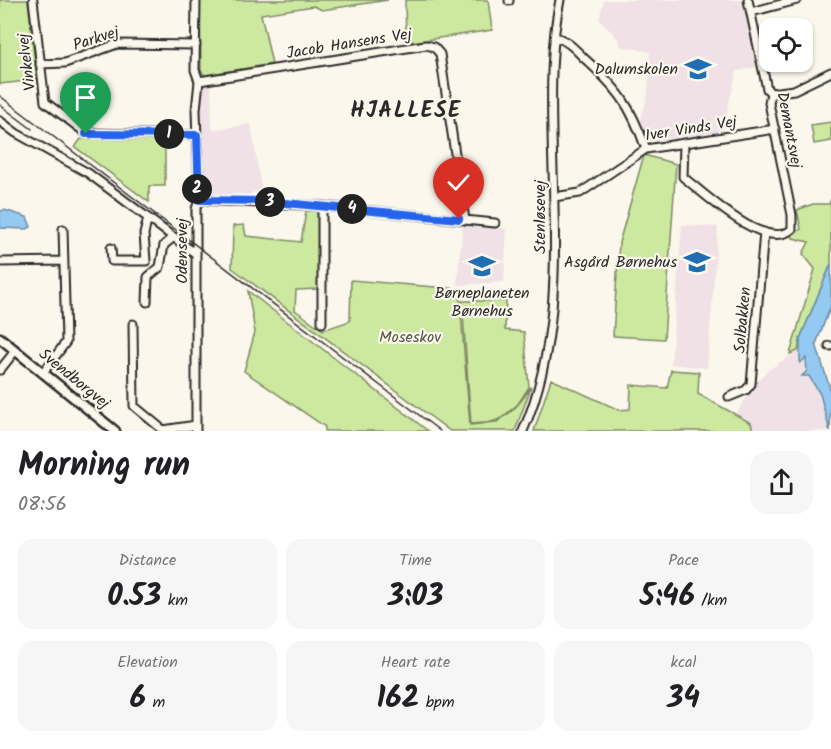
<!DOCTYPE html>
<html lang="en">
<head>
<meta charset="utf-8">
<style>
	body { margin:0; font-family:Kalam,sans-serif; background:#f6f6f6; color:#202124; height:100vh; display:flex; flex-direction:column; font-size:22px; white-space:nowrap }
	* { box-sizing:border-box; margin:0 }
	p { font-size:20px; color:#757577 }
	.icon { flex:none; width:33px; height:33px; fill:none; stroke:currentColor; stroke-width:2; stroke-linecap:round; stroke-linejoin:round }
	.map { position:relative; height:431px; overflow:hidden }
	.panel { display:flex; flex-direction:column; background:#fff; flex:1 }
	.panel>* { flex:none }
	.controls { position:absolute; left:759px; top:18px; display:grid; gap:12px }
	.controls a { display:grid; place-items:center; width:54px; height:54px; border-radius:12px; background:#fff; box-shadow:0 2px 4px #0004; font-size:30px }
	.pin { position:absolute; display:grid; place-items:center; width:51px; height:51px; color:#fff; margin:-62px -26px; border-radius:50% 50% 50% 0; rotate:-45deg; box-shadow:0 0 6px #0007 }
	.pin .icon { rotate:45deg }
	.km { position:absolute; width:30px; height:30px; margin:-15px; border-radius:50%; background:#222; color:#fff; font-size:16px; line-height:30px; text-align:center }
	.round { display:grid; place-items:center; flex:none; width:63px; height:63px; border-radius:18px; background:#f6f6f6 }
	.summary { display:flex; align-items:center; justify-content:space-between; height:102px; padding:0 18px }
	h1 { font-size:33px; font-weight:800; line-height:45px }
	.metrics { display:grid; grid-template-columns:repeat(3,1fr); gap:9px; height:102px; padding:6px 18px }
	.metrics div { display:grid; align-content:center; border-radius:15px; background:#f6f6f6; text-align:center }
	.metrics b { font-size:30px; font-weight:800 }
	.metrics small { font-size:16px; font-weight:400 }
	.metrics p { font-size:16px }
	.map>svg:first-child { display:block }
</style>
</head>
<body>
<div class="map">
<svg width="831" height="431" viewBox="0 0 831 431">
	<rect width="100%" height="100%" fill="#fbf7ec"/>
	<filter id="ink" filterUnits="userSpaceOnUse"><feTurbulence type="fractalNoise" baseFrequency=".0167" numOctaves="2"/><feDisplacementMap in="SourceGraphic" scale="12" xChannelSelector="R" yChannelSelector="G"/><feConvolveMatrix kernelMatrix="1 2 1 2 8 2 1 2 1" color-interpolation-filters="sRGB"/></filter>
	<g filter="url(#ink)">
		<!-- built -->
		<path fill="#efe1e5" d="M201,0L260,15L262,28H265L267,33L272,65L211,75L212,130L251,124L261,188L249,195L202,194Z
			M604,0H744L757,67L737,71L722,131L654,141L647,136L640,122L648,94L650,52L620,46V41L599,19Z
			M463,224L507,229L504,282L457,285Z
			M682,225L718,227L707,368L671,364Z
			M798,351L801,363L806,358L807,371L802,376H809L817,387L830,431H753L751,423L735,416L755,384L767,371Z"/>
		<!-- green -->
		<path fill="#cde89f" stroke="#7c8a65" stroke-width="1.5" d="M0,0H28L37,80L0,84Z
			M200,0H388L322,10L314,6L261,14L272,64L205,75L201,71Z
			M405,0H488L492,30L406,43Z
			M831,122V141L814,144L811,125Z
			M81,139L165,140V186H149V202L75,147Z
			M644,155L676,164L664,339L613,336L619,243Z
			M831,199V264L800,339L798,351L790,354L815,269L803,254L809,242L793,238L792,235L801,229L797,210L813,204H829Z
			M306,211H318V289L296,290L295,310L323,330L350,321L351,280L459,289L470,425C502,424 514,413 531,387L515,431H450L232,268L233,226L244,225L246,236L301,242Z
			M248,291L428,431H325V427L244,371L255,332Z
			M462,301H506L505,330L524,332L529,387L518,404L497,422L471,424Z
			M671,370L699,372L698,394L751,423L753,431H534L551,379L619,410L630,409L631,385L667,388Z"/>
		<!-- water -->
		<path fill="#94caf2" stroke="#6a8aa2" stroke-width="1.5" d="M4,210L27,217L31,227L27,229L0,228V211Z
			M831,264V305L816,344L831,392L830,431L820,394L809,376H802L807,371L806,358L800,363V339Z"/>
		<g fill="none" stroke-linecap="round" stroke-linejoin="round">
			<!-- minor casing -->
			<g stroke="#2b2b2b" stroke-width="11">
				<path id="minor" d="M33,0L45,102L86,133L197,135
					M509,0V1
					M751,12L797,0
					M555,37C567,40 575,49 584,58C619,90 630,104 646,149
					M40,64L65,63L117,44L196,45
					M199,81L426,45L434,47L440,54L465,220
					M771,93L794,90L831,72
					M0,121L16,133L88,173L196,254
					M684,143L683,177C704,193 766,253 792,229V215L769,103L771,93L767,89L748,0
					M554,197L580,193L646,149L775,129
					M199,200L322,206L495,223
					M111,248L112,261H146L144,234L148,218
					M0,262L64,261
					M147,302L148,277L160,267L164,245L174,237
					M322,323V206
					M133,324L134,406L163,430L196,425
					M829,346H831
					M0,370L15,351
					M43,373L66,342L63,229
					M729,397L746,390L751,384L764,232
					M196,431V209L199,200L196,110L199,81L195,70L196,0
					M523,431C564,337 554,233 552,133C551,88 551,43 560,0"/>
			</g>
			<!-- major casing -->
			<g stroke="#2b2b2b" stroke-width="13">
				<path id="major" d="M0,338L115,431"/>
			</g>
			<!-- minor -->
			<use href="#minor" stroke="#fbf7ec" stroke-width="7"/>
			<!-- major -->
			<use href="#major" stroke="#fbf7ec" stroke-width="8"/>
			<!-- tram -->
			<path stroke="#2b2b2b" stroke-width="1.5" d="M0,105L32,129"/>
			<!-- rail -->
			<path stroke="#2b2b2b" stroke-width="1.5" d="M0,96L440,431"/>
		</g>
	</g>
	<g fill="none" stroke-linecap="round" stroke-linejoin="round" filter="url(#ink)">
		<!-- route casing -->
		<g stroke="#fff" stroke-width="12">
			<path id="route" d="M86,134L197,135L199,200L263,201L459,219"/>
		</g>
		<!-- route -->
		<use href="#route" stroke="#2563eb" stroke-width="8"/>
	</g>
	<!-- icons -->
	<defs>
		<g id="school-bare" transform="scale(2.07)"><path d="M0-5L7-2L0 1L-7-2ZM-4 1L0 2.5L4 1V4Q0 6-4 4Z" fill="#1f6fb2" stroke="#fbf7ec" stroke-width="2.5" paint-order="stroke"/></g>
	</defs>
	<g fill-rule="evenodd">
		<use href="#school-bare" x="698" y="69"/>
		<use href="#school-bare" x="697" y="262"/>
		<use href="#school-bare" x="482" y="266"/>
	</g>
	<g text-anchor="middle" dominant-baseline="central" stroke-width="4.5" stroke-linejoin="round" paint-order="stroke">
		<!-- street labels -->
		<g font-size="16" fill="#2b2b2b" stroke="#fbf7ec">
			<text transform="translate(96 39) rotate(-18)">Parkvej</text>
			<text transform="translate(349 44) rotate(-9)">Jacob Hansens Vej</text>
			<text transform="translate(27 62) rotate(-97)">Vinkelvej</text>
			<text transform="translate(691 129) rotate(-9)">Iver Vinds Vej</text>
			<text transform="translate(789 130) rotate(79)">Demantsvej</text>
			<text transform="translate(540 217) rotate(-90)">Stenløsevej</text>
			<text transform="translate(182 251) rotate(-90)">Odensevej</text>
			<text transform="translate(743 320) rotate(-85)">Solbakken</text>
			<text transform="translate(74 379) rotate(39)">Svendborgvej</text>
		</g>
		<!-- poi labels -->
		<g font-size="16" fill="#2b2b2b" stroke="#fbf7ec" text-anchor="end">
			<text x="678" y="69">Dalumskolen</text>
			<text x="677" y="262">Asgård Børnehus</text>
			<text x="482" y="293" text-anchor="middle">Børneplaneten<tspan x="482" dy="18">Børnehus</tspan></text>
		</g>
		<!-- park labels -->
		<g font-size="16" fill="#545a48" stroke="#fbf7ec">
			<text x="410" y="337">Moseskov</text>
		</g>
		<!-- district labels -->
		<g font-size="22" font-weight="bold" letter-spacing="1.5" fill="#2b2b2b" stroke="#fbf7ec">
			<text x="406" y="111">HJALLESE</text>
		</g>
	</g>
</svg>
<div class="controls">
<a><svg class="icon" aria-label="locate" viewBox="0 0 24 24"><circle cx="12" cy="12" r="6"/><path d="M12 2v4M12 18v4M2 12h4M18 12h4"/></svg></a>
</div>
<div class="pin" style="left:86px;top:134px;background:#1e9e55"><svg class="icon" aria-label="arrive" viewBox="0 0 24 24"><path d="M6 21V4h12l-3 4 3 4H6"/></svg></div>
<div class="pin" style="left:459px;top:219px;background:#d93025"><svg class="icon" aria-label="check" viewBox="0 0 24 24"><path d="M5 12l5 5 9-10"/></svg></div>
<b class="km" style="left:169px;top:134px">1</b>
<b class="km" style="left:197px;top:189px">2</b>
<b class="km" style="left:270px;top:202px">3</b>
<b class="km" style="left:352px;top:209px">4</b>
</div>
<section class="panel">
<div class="summary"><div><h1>Morning run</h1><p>08:56</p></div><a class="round"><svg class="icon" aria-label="share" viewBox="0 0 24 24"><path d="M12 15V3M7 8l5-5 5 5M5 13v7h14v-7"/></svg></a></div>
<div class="metrics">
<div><p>Distance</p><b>0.53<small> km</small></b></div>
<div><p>Time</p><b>3:03</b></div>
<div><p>Pace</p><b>5:46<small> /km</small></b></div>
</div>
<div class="metrics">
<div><p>Elevation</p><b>6<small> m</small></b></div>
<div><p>Heart rate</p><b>162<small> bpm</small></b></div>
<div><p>kcal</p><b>34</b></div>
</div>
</section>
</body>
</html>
